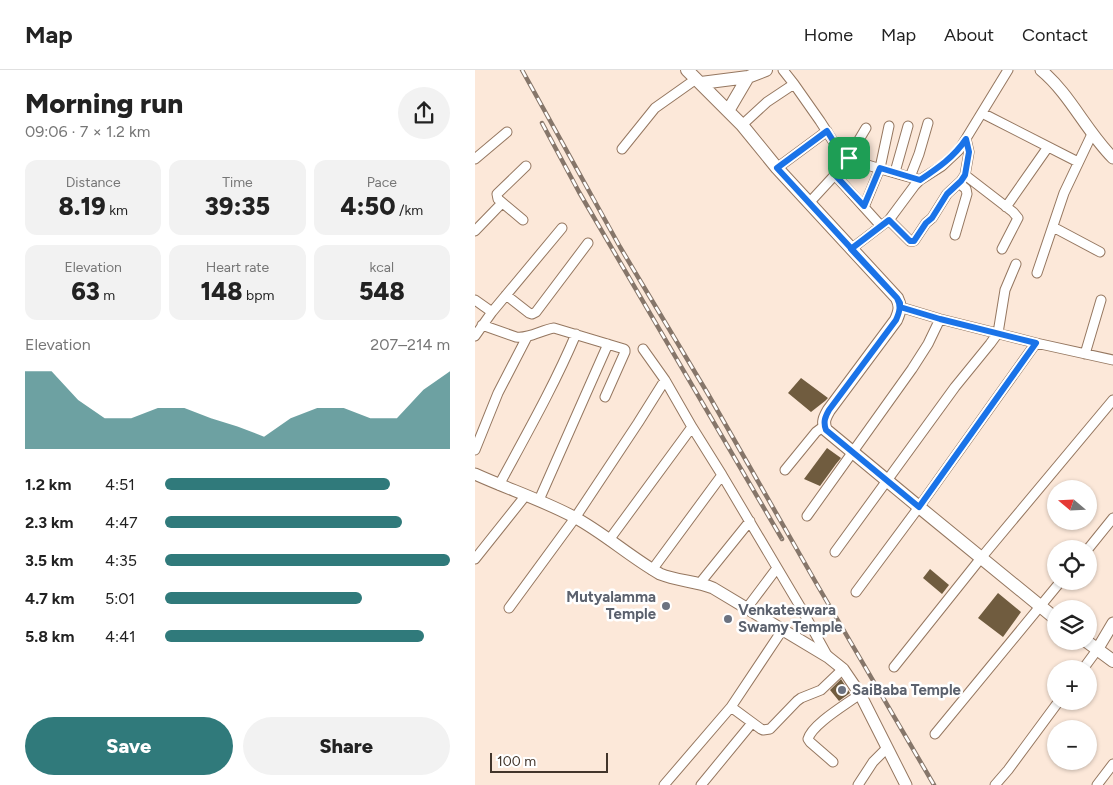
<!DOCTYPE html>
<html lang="en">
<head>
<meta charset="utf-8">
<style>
	body { margin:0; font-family:Figtree,sans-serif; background:#f2f2f2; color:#222; height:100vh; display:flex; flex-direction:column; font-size:19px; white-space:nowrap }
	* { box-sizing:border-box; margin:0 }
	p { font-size:16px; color:#767676 }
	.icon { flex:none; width:28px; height:28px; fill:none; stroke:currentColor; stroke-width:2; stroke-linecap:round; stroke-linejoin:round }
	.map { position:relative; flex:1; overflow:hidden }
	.drawer { display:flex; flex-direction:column; background:#fff; width:475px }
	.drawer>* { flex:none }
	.needle { width:32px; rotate:289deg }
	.buttons { position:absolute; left:572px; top:410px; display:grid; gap:10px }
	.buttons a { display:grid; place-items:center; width:50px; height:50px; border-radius:50%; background:#fff; box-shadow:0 1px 4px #0004; font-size:25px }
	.scale { position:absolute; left:15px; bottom:12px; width:118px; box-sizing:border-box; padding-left:5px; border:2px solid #42352b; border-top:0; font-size:14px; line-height:18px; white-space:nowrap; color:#42352b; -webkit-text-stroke:4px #fff; paint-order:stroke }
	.pin { position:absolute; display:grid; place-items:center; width:42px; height:42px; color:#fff; margin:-21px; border-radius:10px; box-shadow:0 2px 8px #0006 }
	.round { display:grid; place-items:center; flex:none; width:52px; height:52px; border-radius:26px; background:#f2f2f2 }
	.summary { display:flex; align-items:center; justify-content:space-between; height:85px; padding:0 25px }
	h1 { font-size:28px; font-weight:800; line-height:38px }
	.stats { display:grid; grid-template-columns:repeat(3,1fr); gap:8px; height:85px; padding:5px 25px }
	.stats div { display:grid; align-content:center; border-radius:12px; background:#f2f2f2; text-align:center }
	.stats b { font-size:25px; font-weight:800 }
	.stats small { font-size:14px; font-weight:400 }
	.stats p { font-size:14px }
	.chart { height:140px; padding:10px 25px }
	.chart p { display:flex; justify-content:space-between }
	.chart svg { width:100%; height:90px; margin-top:5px; fill:#307a7b; opacity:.7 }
	.cta { display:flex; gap:10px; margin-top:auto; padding:10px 25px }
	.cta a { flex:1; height:58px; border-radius:30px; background:#307a7b; color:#fff; font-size:20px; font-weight:800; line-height:58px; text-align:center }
	.cta a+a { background:#f2f2f2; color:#222 }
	ul { padding:0 25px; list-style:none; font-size:16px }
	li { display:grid; grid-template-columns:80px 60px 1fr; align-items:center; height:38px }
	li i { height:12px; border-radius:6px; background:#307a7b }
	header { display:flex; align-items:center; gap:30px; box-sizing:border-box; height:70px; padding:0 25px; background:#fff; border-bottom:1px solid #e0e0e0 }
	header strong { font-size:24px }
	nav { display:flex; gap:28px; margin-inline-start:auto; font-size:18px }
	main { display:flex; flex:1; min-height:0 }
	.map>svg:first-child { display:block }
</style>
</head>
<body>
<header>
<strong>Map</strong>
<nav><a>Home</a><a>Map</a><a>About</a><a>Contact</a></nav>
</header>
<main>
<section class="drawer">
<div class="summary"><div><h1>Morning run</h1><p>09:06 · 7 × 1.2 km</p></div><a class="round"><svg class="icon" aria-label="share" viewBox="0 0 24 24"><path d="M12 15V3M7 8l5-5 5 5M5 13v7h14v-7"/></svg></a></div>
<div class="stats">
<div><p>Distance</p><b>8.19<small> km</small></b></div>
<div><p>Time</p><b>39:35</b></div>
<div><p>Pace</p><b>4:50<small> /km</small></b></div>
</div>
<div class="stats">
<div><p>Elevation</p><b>63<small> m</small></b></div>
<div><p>Heart rate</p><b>148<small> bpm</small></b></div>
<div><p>kcal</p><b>548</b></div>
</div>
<div class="chart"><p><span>Elevation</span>207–214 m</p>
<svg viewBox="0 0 160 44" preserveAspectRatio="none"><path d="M0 44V6L10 6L20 20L30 29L40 29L50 24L60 24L70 29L80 33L90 38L100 29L110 24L120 24L130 29L140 29L150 15L160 6V44z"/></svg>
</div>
<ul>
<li><b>1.2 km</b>4:51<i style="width:79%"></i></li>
<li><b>2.3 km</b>4:47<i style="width:83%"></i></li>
<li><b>3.5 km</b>4:35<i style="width:100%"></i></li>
<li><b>4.7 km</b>5:01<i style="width:69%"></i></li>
<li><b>5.8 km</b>4:41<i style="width:91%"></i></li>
</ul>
<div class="cta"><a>Save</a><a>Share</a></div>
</section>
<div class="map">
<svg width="638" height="715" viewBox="0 0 638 715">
	<rect width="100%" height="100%" fill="#fce8d9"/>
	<!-- building -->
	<path fill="#705c3f" d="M326,308L353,328L350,331L336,342L313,323Z
		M352,378L366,388L361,394L345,416L329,409Z
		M455,499L474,515L467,524L448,508Z
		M523,523L546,542L528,567L503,548Z
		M366,609L375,623L364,631L355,620Z"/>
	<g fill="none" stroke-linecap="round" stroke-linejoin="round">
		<!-- minor casing -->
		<g stroke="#957760" stroke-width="11">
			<path id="minor" d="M308,0L319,14L345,51L365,82C379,94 426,104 445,110
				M507,43L603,92
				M267,55L292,32L319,14
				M147,79L180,38L221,9
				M0,89L32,62
				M302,98L352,61
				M420,102L433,56
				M360,105L406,156
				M490,105L538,142L543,148L527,179
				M435,107L444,84L453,53
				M334,133L369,95L391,58
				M389,137L405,98L414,56
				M531,137L573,77
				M48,150L23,129L22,124L51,96
				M414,150L435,171H439L451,153L457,148L472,124L486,111L490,105L494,82L491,69
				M578,157L625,182
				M0,161L27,133
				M480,165L492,124L491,119L484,113
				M376,179L414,150L440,115L445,110L467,96L484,80L533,0
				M562,203L589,123L617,64
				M31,225L54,243L57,244L61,242L113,173
				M0,230L17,242
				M425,237L465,249L561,273L638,290
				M7,255L41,267C54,269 66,260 79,258L149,279L150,280V282L130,327
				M0,266L17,242L87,158
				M168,279L190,310L217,357L247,405L326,538L353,587
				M610,284L626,230
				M0,380L23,323L52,267
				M310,400L341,362L349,356
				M24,415C51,365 79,316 101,264
				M64,430L133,274
				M332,446L437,299L453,274L465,249
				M134,470L217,357
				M613,479L638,448
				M360,482L480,317L515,274L523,263L530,220L541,194
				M0,489L51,425
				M177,500L247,405
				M225,513L275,451
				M381,522L444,437L561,273
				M34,538L100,448L163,353L190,310
				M272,538L302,498
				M419,597L506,488L638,330
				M608,599L622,580
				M256,637L286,659L288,660L295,659L322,631L326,628L346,620L368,599
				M460,664L586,511
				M358,692L335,672L333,669C337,654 372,634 385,624
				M189,715L256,637L308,559
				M226,715L277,653
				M383,715L398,692L412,678
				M520,715L533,700L584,631
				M622,715L638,694"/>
		</g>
		<!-- tertiary casing -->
		<g stroke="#957760" stroke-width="13">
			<path id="tertiary" d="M566,0C595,24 611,61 638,88
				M0,404C33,419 67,430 99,447C129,463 155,487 185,504C202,511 221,511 238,518L353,587L368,599L385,624L431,715
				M622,580L638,553"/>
		</g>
		<!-- secondary casing -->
		<g stroke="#957760" stroke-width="14">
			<path id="secondary" d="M212,0L267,55L302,98L422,228C426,236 425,241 421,250L354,340C350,347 347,352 351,360L444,437L581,549
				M226,13L273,7L291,0
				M253,41L273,7
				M611,571L638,591"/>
		</g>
		<!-- minor -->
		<use href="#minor" stroke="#fff" stroke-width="9"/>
		<!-- tertiary -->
		<use href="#tertiary" stroke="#fff" stroke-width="11"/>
		<!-- secondary -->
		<use href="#secondary" stroke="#fff" stroke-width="12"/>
		<!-- rail casing -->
		<g stroke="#86766a" stroke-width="4.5">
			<path id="rail" d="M47,0L145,177L233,324L344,518L459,715
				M67,53L104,122L307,469"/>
		</g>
		<!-- rail -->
		<use href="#rail" stroke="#fff" stroke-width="2.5" stroke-dasharray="8" stroke-linecap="butt"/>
	</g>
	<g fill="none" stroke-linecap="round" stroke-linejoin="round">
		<!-- route casing -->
		<g stroke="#fff" stroke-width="10">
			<path id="route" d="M374,88L365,82L352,61L302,98L422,228C426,236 425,241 421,250L354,340C350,347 348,352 351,360L444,437L561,273L465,249L425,237V233L422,228L376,179L414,150L435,171H439L451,153L457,148L472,124L486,111L490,105L494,82L491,69C479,87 463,98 445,110L405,98L389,136L360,105L374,88"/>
		</g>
		<!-- route -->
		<use href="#route" stroke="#1a73e8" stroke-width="6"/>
	</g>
	<!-- markers -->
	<g fill="#6b7280" stroke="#fff" stroke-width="2">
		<circle cx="191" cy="536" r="5"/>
		<circle cx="253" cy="549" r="5"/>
		<circle cx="367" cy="620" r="5"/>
	</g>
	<g text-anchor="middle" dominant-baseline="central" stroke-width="5" stroke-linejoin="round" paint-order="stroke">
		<!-- worship labels -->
		<g font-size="15" font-weight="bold" fill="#5b616d" stroke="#fff" text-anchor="start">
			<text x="181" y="527" text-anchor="end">Mutyalamma<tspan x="181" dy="17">Temple</tspan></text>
			<text x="263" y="540">Venkateswara<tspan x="263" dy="17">Swamy Temple</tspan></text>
			<text x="377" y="620">SaiBaba Temple</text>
		</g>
	</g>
</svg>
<div class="buttons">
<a><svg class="needle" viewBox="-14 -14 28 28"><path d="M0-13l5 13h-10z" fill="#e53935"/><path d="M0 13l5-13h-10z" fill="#767676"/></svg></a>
<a><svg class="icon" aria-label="locate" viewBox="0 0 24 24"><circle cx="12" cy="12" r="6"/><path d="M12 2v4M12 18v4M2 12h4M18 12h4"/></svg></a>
<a><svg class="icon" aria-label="layers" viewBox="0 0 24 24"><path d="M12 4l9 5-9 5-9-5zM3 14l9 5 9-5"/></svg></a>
<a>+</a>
<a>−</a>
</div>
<div class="scale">100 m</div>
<div class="pin" style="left:374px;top:88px;background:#1e9e55"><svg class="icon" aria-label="arrive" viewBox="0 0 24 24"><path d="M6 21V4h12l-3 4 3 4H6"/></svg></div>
</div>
</main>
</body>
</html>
